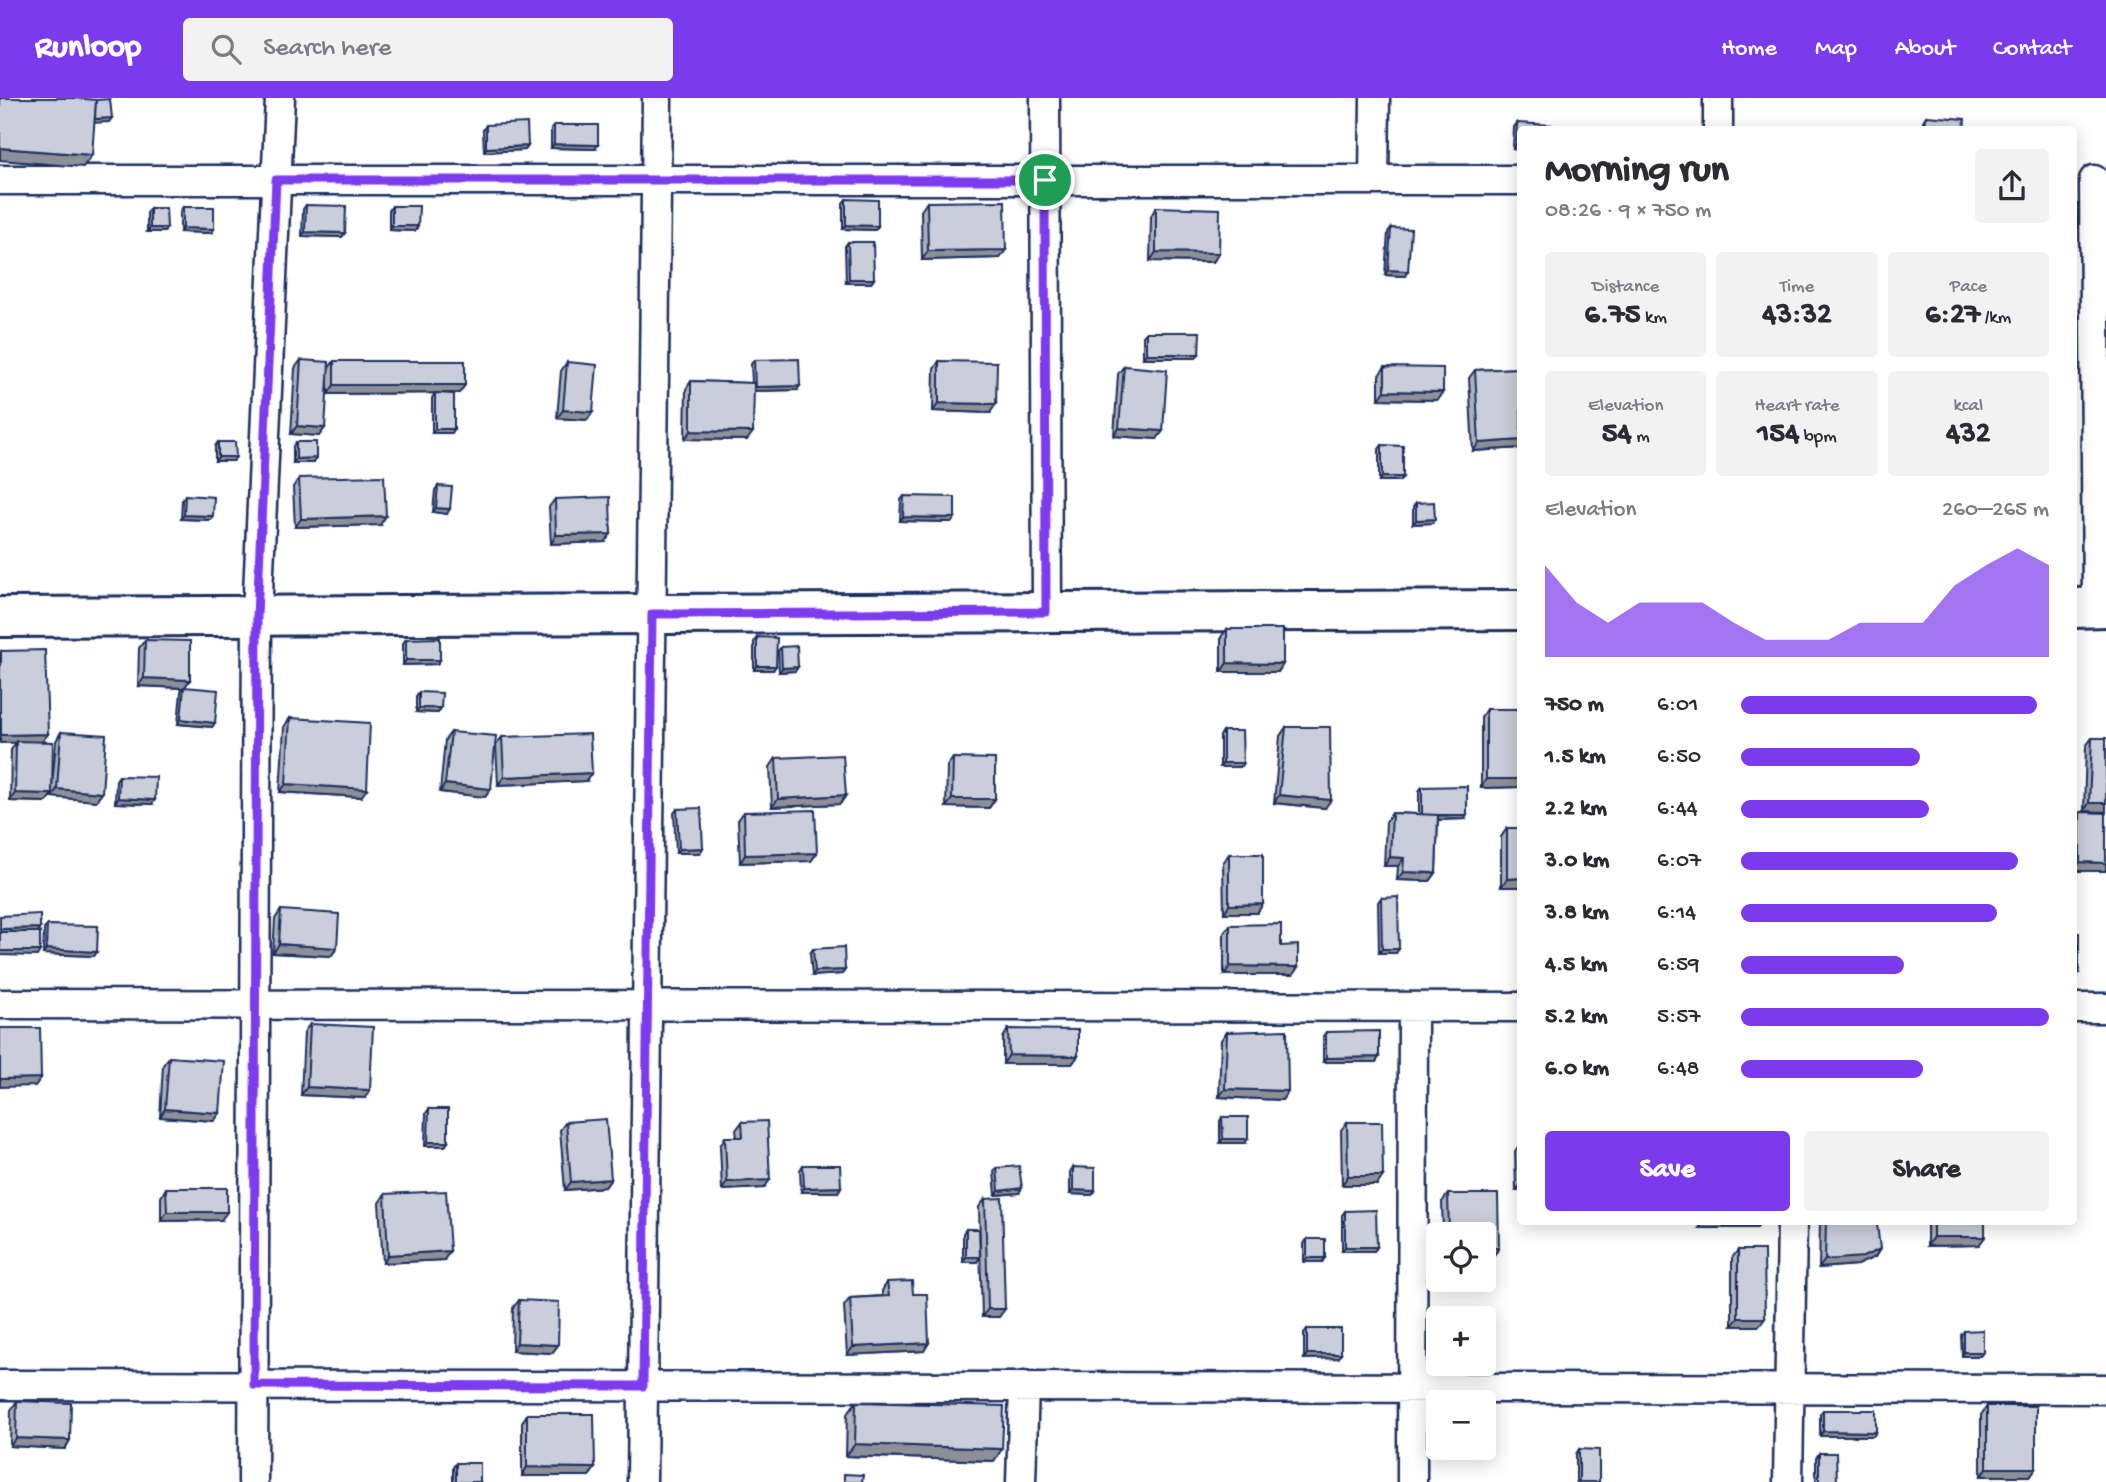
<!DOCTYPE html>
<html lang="en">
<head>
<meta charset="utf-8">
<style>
	body { margin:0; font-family:"Gochi Hand",sans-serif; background:#f2f2f3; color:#2b2b33; height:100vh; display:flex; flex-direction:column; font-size:26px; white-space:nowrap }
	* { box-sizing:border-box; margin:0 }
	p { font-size:23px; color:#7c7c81 }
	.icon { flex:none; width:38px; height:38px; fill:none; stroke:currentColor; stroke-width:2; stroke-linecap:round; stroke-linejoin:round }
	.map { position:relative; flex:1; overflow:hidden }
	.sheet { position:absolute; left:1517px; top:28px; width:560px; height:1099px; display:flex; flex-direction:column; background:#fff; border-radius:7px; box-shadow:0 4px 18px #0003 }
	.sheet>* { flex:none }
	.fabs { position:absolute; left:1426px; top:1124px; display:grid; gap:14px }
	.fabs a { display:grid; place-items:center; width:70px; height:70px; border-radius:7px; background:#fff; box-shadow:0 4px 18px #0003; font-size:35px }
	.pin { position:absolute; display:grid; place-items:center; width:60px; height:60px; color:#fff; margin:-30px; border:4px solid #fff; border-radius:50%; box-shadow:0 2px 7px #0007 }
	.round { display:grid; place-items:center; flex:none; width:74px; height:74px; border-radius:7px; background:#f2f2f3 }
	.overview { display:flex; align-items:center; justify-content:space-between; height:119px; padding:0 28px }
	h1 { font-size:38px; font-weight:800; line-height:52px }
	.figures { display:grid; grid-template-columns:repeat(3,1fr); gap:10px; height:119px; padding:7px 28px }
	.figures div { display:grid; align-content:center; border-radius:7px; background:#f2f2f3; text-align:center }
	.figures b { font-size:30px; font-weight:800 }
	.figures small { font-size:19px; font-weight:400 }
	.figures p { font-size:19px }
	.chart { height:196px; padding:14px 28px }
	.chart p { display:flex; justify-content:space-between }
	.chart svg { width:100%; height:126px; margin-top:7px; fill:#7c3aed; opacity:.7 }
	.primary-button { display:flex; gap:14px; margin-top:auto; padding:14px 28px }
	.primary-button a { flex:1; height:80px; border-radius:7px; background:#7c3aed; color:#fff; font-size:28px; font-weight:800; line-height:80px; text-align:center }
	.primary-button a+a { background:#f2f2f3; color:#2b2b33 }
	ul { padding:0 28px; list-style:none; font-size:23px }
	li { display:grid; grid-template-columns:112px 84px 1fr; align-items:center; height:52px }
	li i { height:18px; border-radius:9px; background:#7c3aed }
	header { display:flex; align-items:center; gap:42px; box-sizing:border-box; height:98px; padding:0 35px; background:#7c3aed; color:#fff }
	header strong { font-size:33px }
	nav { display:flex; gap:38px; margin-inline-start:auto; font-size:24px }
	.search { width:490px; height:63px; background:#f2f2f3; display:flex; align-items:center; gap:18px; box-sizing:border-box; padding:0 24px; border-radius:7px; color:#7c7c81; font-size:26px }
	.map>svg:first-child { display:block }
</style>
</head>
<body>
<header>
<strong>Runloop</strong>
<div class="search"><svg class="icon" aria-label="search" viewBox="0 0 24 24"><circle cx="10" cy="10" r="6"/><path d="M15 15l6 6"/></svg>Search here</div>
<nav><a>Home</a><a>Map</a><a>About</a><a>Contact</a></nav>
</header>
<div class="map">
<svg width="2106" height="1384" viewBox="0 0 2106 1384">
	<rect width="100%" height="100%" fill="#fff"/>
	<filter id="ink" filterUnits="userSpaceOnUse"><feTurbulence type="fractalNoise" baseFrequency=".0143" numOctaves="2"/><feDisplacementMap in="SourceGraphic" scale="14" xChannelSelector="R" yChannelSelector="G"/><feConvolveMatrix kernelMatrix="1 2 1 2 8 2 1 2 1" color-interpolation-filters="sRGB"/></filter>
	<g filter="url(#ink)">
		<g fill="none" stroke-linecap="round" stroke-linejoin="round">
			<!-- street casing -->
			<g stroke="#1b2f5e" stroke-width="33">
				<path id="street" d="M1045,0L1047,514
					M1718,0V32
					M0,82H1521
					M1374,82L1375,0
					M2094,82L2097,510
					M0,906L1521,909
					M2074,910H2106
					M0,1287L2106,1291
					M253,1384L257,518L280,0
					M642,1384L657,0
					M1021,1384L1024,1288
					M1412,1384L1413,909
					M1788,1384L1792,1124"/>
			</g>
			<!-- secondary casing -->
			<g stroke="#1b2f5e" stroke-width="44">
				<path id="secondary" d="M2074,510L2106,509
					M0,519L1521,512"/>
			</g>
			<!-- street -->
			<use href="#street" stroke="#fff" stroke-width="28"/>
			<!-- secondary -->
			<use href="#secondary" stroke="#fff" stroke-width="38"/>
		</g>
		<!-- wall -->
		<path fill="#aeb1bb" stroke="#1b2f5e" stroke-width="2" d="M1926,18L1964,32H1922L1923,23Z
			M1517,25L1521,52L1513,51L1514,29Z
			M486,27L528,48L525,52L484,54L483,32Z
			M554,27L595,51L551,50V31Z
			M846,101L878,128L875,132L843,131V105Z
			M927,104L1006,152L1000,160L922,162L921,113Z
			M306,107L345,135L342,139L302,138L303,111Z
			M392,108L418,128L415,133L389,132V112Z
			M183,109L214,131L211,135L180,134V113Z
			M1156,109L1219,155L1213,164L1150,163L1151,118Z
			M150,110L164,134H147V115Z
			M1391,130L1405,178L1385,177L1388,134Z
			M848,144L874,181L871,185H846L845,148Z
			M1146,234L1199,256L1196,260H1143V238Z
			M301,262L328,271L334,263L465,287L459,295L328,296V278L319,338L291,336L295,270Z
			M754,262L797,292L754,293L747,342L685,341L686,291L691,283L752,285L751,266Z
			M939,263L990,315L933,313L934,271Z
			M567,264L587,322L557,320L561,273Z
			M1124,268L1157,341L1114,338L1118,276Z
			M1385,269L1443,294L1437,302L1379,301V277Z
			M1521,270V350L1473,353L1469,280L1475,272Z
			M435,295L452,335H432V300Z
			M218,344L233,363H215V348Z
			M296,344L316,360L313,365H293V348Z
			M1382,347L1403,379L1400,383H1379V351Z
			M299,380L380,427L295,429L293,389Z
			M438,388L447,416L433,414L435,392Z
			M185,397L213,418L211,422L181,421L182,402Z
			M904,398L952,424L900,423L901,402Z
			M555,401L605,444L551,446L549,409Z
			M1416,405L1432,425L1413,426V409Z
			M1227,531L1283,566L1278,574H1221V539Z
			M757,539L773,572H754V544Z
			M406,541L440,562L437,566L403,567V545Z
			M145,542L190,582L184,589L215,625L212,629L178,626L181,593L183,590L138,588L139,550Z
			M781,549L798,569L795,573L779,574L778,553Z
			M1,553L42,644L52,689L56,643L61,634L102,695L96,703L52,699V696L46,704L10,703L11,652L16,644L0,645V555Z
			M419,594L441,610L438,615L416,614V598Z
			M1486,611H1521V689L1481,690V619Z
			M290,620L361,699L280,694L284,629Z
			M1286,629L1325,710L1274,705L1280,638Z
			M1223,633L1243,665L1240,669H1220V638Z
			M451,634L491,691L485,699L440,694L445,642Z
			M502,639L586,683L498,687L496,647Z
			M2092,640H2106V714L2084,713L2086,648Z
			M776,660L846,697L840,706L772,709L770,669Z
			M953,660L995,701L989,710L946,709L947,668Z
			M119,678L152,706L115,705L116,682Z
			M1422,689L1465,721L1438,722L1436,775L1430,783L1397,782L1398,768H1384L1386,724L1392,715L1419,716V693Z
			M677,711L700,755H676L674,715Z
			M744,714L817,755L811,763L740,765L738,722Z
			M2080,714L2106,715V773H2074L2075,723Z
			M1507,730L1521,789H1501V739Z
			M1229,756L1263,806L1257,815H1224L1223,765Z
			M1381,800L1396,855H1379L1378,804Z
			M281,812L337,850L331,858L273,855L275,821Z
			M47,827L97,854L94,858L43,856L44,831Z
			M1230,827L1281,848L1293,877H1224V835Z
			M813,851L845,872L842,876L812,878L810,855Z
			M310,926L365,1000L301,997L304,934Z
			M1008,931L1078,958L1072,966H1003V940Z
			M1227,934L1288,993L1282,1002L1219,999L1221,942Z
			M1326,934L1379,959L1376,964H1323V938Z
			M169,959L220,1015L214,1023L160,1019L163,967Z
			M429,1011L448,1044L445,1048H425L426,1015Z
			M1222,1019L1245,1045H1220V1023Z
			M566,1024L611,1081L605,1089L565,1092L560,1032Z
			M742,1024L764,1090L722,1092L720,1048L725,1039H737L736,1032Z
			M1347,1024L1377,1087H1342L1341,1032Z
			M1521,1045V1093H1516L1515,1053Z
			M803,1067L841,1089L838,1094H801L800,1072Z
			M1073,1069L1095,1093L1092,1097L1070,1096V1074Z
			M997,1070L1019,1095L996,1097L994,1074Z
			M166,1090L221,1122L161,1123V1099Z
			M385,1096L444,1162L383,1165L379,1105Z
			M1448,1096L1499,1150L1493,1158L1484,1159V1136H1443L1442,1104Z
			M985,1101L999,1219H982L979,1109Z
			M1345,1113L1377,1149L1374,1153H1342V1117Z
			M1820,1124H1867L1880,1151L1875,1159L1857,1167L1819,1170Z
			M1927,1124H1985L1979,1147L1927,1148Z
			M966,1131L980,1159L977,1164H963V1135Z
			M1307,1141L1322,1164H1304V1146Z
			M1738,1152L1765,1220L1759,1228H1732V1160Z
			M887,1184L913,1196L924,1253L847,1257L844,1208L850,1200L882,1198V1193Z
			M519,1202L558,1247L552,1255L512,1253L513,1210Z
			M1307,1231L1338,1260L1304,1261V1235Z
			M1964,1233L1983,1254L1980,1258H1962L1961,1237Z
			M17,1303L70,1342L65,1351L10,1348L11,1312Z
			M856,1304L994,1363L846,1358L847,1316Z
			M1987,1308L2036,1370L2030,1378H1981V1317Z
			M1823,1312L1876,1334L1873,1338H1820V1316Z
			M527,1316L595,1370L589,1378H522V1325Z
			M1579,1351L1599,1384H1576V1356Z
			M1819,1355L1837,1384H1816V1360Z
			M456,1365L480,1384H453V1369Z"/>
		<!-- shaded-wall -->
		<path fill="#8d9099" stroke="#1b2f5e" stroke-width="2" d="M112,20L109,24L91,25L94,21Z
			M554,46L598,47L595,51L551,50Z
			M1516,47H1521V52L1513,51Z
			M528,48L525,52L484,54L486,50Z
			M0,50L92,57L83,69L0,62Z
			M846,127L878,128L875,132L843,131Z
			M392,128H418L415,133L389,132Z
			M150,130H167L164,134H147Z
			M183,130L214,131L211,135L180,134Z
			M305,134L345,135L342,139L302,138Z
			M1006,152L1000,160L922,162L928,153Z
			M1156,154L1219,155L1213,164L1150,163Z
			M1388,172L1408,173L1405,178L1385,177Z
			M849,181H874L871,185H846Z
			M1146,256H1199L1196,260H1143Z
			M334,287H465L459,295L328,296Z
			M800,288L797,292L752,293L755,289Z
			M1385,293L1443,294L1437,302L1379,301Z
			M939,305L996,306L990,315L933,313Z
			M563,312L593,314L587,322L557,320Z
			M297,328L325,330L319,338L291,336Z
			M1119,330L1163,333L1157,341L1114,338Z
			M435,331H454L452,335H432Z
			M691,333L753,334L747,342L685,341Z
			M1521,342V350L1473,353L1479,345Z
			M218,359H236L233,363H215Z
			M316,360L313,365H293L296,361Z
			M1382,379H1403L1400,383H1379Z
			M436,410L450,411L447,416L433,414Z
			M184,417L213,418L211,422L181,421Z
			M386,418L380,427L295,429L301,421Z
			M903,419L955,420L952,424L900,423Z
			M1435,421L1432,425L1413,426L1416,422Z
			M611,436L605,444L551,446L556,437Z
			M406,562H440L437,566L403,567Z
			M1227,565L1283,566L1278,574H1221Z
			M757,568H776L773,572H754Z
			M798,569L795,573L779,574L782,570Z
			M144,580L190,582L184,590L138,588Z
			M419,610H441L438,615L416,614Z
			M181,621L215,625L212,629L178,626Z
			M48,636L42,644L0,645V638L1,637Z
			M1223,665H1243L1240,669H1220Z
			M592,675L586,683L498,687L504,679Z
			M1486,681H1521V689L1481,690Z
			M286,686L367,691L361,699L280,694Z
			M445,686L491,691L485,699L440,694Z
			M57,691L102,695L96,703L52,699Z
			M15,695L52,696L46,704L10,703Z
			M846,697L840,706L772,709L778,701Z
			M1279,697L1331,702L1325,710L1274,705Z
			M118,700L155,702L152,706L115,705Z
			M952,701H995L989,710L946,709Z
			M2089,705H2106V714L2084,713Z
			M1467,717L1465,721L1419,722L1422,718Z
			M703,750L700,755H676L679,751Z
			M817,755L811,763L740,765L745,757Z
			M1390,759L1404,760L1398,768H1384Z
			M2080,764L2106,765V773H2074Z
			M1403,774L1436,775L1430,783L1397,782Z
			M1521,780V789H1501L1507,781Z
			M1263,806L1257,815H1224L1229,807Z
			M40,830L37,834L0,835V831Z
			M279,846L337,850L331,858L273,855Z
			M46,851L97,854L94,858L43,856Z
			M1382,851H1399L1396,855H1379Z
			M0,853H40L37,858L0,857Z
			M1230,868L1298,869L1293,877H1224Z
			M845,872L842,876L812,878L815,873Z
			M2074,875H2079L2074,882Z
			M1009,957L1078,958L1072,966H1003Z
			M1379,959L1376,964H1323L1326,960Z
			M41,980L35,988L0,989V981Z
			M307,989L370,992L365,1000L301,997Z
			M1225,991L1288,993L1282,1002L1219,999Z
			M165,1011L220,1015L214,1023L160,1019Z
			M1223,1041H1248L1245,1045H1220Z
			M428,1044H448L445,1048H425Z
			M1348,1078H1383L1377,1087H1342Z
			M611,1081L605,1089L565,1092L571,1084Z
			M770,1082L764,1090L722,1092L727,1084Z
			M1521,1086V1093H1516Z
			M841,1089L838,1094H801L804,1090Z
			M1022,1090L1019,1095L996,1097L999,1093Z
			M1073,1092L1095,1093L1092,1097L1070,1096Z
			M167,1114H227L221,1122L161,1123Z
			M1704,1124H1761L1757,1130H1699Z
			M1933,1139H1985L1979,1147L1927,1148Z
			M1345,1149H1377L1374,1153H1342Z
			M1484,1150H1499L1493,1158L1484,1159Z
			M1880,1151L1875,1159L1857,1167L1819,1170L1825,1162Z
			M450,1153L444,1162L383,1165L388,1157Z
			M966,1159H980L977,1164H963Z
			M1307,1160H1325L1322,1164H1304Z
			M988,1211H1005L999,1219H982Z
			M1738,1220H1765L1759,1228H1732Z
			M517,1245L558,1247L552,1255L512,1253Z
			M929,1245L924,1253L847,1257L853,1249Z
			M1964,1254H1983L1980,1258H1962Z
			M1307,1256H1341L1338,1260L1304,1261Z
			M1823,1333L1876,1334L1873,1338H1820Z
			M16,1340L70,1342L65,1351L10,1348Z
			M855,1346L1002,1351L994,1363L846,1358Z
			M527,1369L595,1370L589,1378H522Z
			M1987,1370H2036L2030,1378H1981Z"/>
		<!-- building -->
		<path fill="#caceda" stroke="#1b2f5e" stroke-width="2" d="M0,0H74L96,2L92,57L0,50Z
			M110,1L112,20L95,21L96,2Z
			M1926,18L1965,21L1964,32H1925Z
			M527,25L528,48L486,50V27Z
			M1517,25L1552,27V32H1521V47H1516Z
			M554,27H598V47L554,46Z
			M846,101L878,102V128L846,127Z
			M1005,103L1006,152L928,153L927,104Z
			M2074,106H2078L2077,130H2074Z
			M306,107L346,108L345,135L305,134Z
			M392,108H419L418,128H392Z
			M183,109H214V131L183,130Z
			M1156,109L1220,111L1219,155L1156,154Z
			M150,110H166L167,130H150Z
			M1391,130L1411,131L1408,173L1388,172Z
			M848,144H873L874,181H849Z
			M1146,234H1200L1199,256H1146Z
			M799,261L800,288L755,289L754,262Z
			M301,262L329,264L325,330L297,328Z
			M334,263H465V287H334Z
			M939,263L997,264L996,306L939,305Z
			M567,264L597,267L593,314L563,312Z
			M1124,268L1167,272L1163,333L1119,330Z
			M1385,269L1443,270V294L1385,293Z
			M1521,270V342L1479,345L1475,272Z
			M691,283L754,285L753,334L691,333Z
			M435,295L454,296V331H435Z
			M218,344H235L236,359H218Z
			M296,344H316V360L296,361Z
			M1382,347L1403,348V379H1382Z
			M384,378L386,418L301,421L299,380Z
			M438,388L452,389L450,411L436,410Z
			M185,397L214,399L213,418L184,417Z
			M904,398L955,399V420L903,419Z
			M610,399L611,436L556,437L555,401Z
			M1434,404L1435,421L1416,422V405Z
			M1227,531H1283V566L1227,565Z
			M757,539L777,540L776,568H757Z
			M440,540V562H406V541Z
			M145,542L190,543V582L144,580Z
			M797,548L798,569L782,570L781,549Z
			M45,552L48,636L1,637V620H0V565L1,564V553Z
			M184,589L218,592L215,625L181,621Z
			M419,594L442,595L441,610H419Z
			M1486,611H1521V681H1486Z
			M290,620L370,625L367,691L286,686Z
			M1286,629H1330L1331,702L1279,697Z
			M1223,633H1242L1243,665H1223Z
			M61,634L106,637L102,695L57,691Z
			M451,634L496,638L491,691L445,686Z
			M590,636L592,675L504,679L502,639Z
			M2092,640H2106V705H2089Z
			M16,643L53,644L52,696L15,695Z
			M843,657L846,697L778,701L776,660Z
			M953,660L995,661V701H952Z
			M119,678L156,679L155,702L118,700Z
			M1467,688V717H1422V689Z
			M701,710L703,750L679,751L677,711Z
			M815,712L817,755L745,757L744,714Z
			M2080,714L2106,715V765L2080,764Z
			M1392,715L1438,717L1436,775L1403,774L1404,760L1390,759Z
			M1507,730H1521V780L1507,781Z
			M1229,756H1263V806L1229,807Z
			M1398,799L1399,851H1382L1381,800Z
			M281,812L339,816L337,850L279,846Z
			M40,816V830L0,831V818Z
			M1281,826V848L1298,847V869L1230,868V827Z
			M47,827L98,828L97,854L46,851Z
			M0,834H40V853H0Z
			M2074,835H2079V875H2074Z
			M844,849L845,872L815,873L813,851Z
			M310,926L373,929L370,992L307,989Z
			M0,930H40L41,980L0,981Z
			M1008,931L1078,932V958L1009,957Z
			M1287,932L1288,993L1225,991L1227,934Z
			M1379,933V959L1326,960V934Z
			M169,959L224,963L220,1015L165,1011Z
			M429,1011H448V1044H428Z
			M1222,1019H1248V1041H1223Z
			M606,1021L611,1081L571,1084L566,1024Z
			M767,1023L770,1082L727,1084L725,1039H743L742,1024Z
			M1347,1024H1382L1383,1078H1348Z
			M803,1067H840L841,1089L804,1090Z
			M1019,1068L1022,1090L999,1093L997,1070Z
			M1073,1069L1095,1070V1093L1073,1092Z
			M166,1090H227V1114H167Z
			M446,1093L450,1153L388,1157L385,1096Z
			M1448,1096H1498L1499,1150H1484V1136H1449Z
			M1002,1100L1005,1211H988L985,1101Z
			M1376,1112L1377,1149H1345V1113Z
			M1826,1124H1867L1877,1126L1880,1151L1863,1159L1825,1162Z
			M1933,1124H1985V1139H1933Z
			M966,1131H979L980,1159H966Z
			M1307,1141H1325V1160H1307Z
			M1738,1152H1764L1765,1220H1738Z
			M912,1183L913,1196H927L929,1245L853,1249L850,1200L889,1198L887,1184Z
			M519,1202L559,1204L558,1247L517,1245Z
			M1307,1231H1341V1256H1307Z
			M1983,1232V1254H1964V1233Z
			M17,1303L71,1305L70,1342L16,1340Z
			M856,1304L1004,1308L1002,1351L855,1346Z
			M1987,1308H2036V1370H1987Z
			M1484,1311H1488L1487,1336H1484Z
			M1823,1312H1876V1334L1823,1333Z
			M527,1316H594L595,1370L527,1369Z
			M1579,1351L1599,1352V1384H1579Z
			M1819,1355H1836L1837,1384H1819Z
			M456,1365H480V1384H456Z
			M844,1376L863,1377L862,1384H844Z"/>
	</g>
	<g fill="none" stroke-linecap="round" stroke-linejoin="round" filter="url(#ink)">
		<!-- route casing -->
		<g stroke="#fff" stroke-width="14">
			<path id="route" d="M276,82H1045L1046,514L652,516L643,1288L254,1287L257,518Z"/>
		</g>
		<!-- route -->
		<use href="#route" stroke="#7c3aed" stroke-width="9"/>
	</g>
</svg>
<div class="fabs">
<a><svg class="icon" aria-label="locate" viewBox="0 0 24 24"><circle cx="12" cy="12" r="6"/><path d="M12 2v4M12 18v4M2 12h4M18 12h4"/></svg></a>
<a>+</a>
<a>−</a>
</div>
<div class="pin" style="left:1045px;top:82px;background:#1e9e55"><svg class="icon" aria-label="arrive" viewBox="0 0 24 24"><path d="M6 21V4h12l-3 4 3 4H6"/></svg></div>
<section class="sheet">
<div class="overview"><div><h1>Morning run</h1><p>08:26 · 9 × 750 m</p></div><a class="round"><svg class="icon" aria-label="share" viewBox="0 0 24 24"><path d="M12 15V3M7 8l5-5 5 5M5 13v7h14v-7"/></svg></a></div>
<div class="figures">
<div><p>Distance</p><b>6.75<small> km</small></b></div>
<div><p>Time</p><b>43:32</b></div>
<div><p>Pace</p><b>6:27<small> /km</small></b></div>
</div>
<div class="figures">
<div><p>Elevation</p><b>54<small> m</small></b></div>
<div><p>Heart rate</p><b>154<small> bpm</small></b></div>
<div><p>kcal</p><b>432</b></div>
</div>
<div class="chart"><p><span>Elevation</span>260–265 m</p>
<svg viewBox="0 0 160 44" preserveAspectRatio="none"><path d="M0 44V12L10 25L20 32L30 25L40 25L50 25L60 32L70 38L80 38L90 38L100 32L110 32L120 32L130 19L140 12L150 6L160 12V44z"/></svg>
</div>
<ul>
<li><b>750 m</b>6:01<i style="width:96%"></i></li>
<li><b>1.5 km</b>6:50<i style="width:58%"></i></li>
<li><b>2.2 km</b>6:44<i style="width:61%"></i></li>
<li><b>3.0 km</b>6:07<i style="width:90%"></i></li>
<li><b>3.8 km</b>6:14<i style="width:83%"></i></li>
<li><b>4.5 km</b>6:59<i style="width:53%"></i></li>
<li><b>5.2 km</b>5:57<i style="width:100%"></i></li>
<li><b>6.0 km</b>6:48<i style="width:59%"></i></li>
</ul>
<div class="primary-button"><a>Save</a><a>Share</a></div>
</section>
</div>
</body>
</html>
